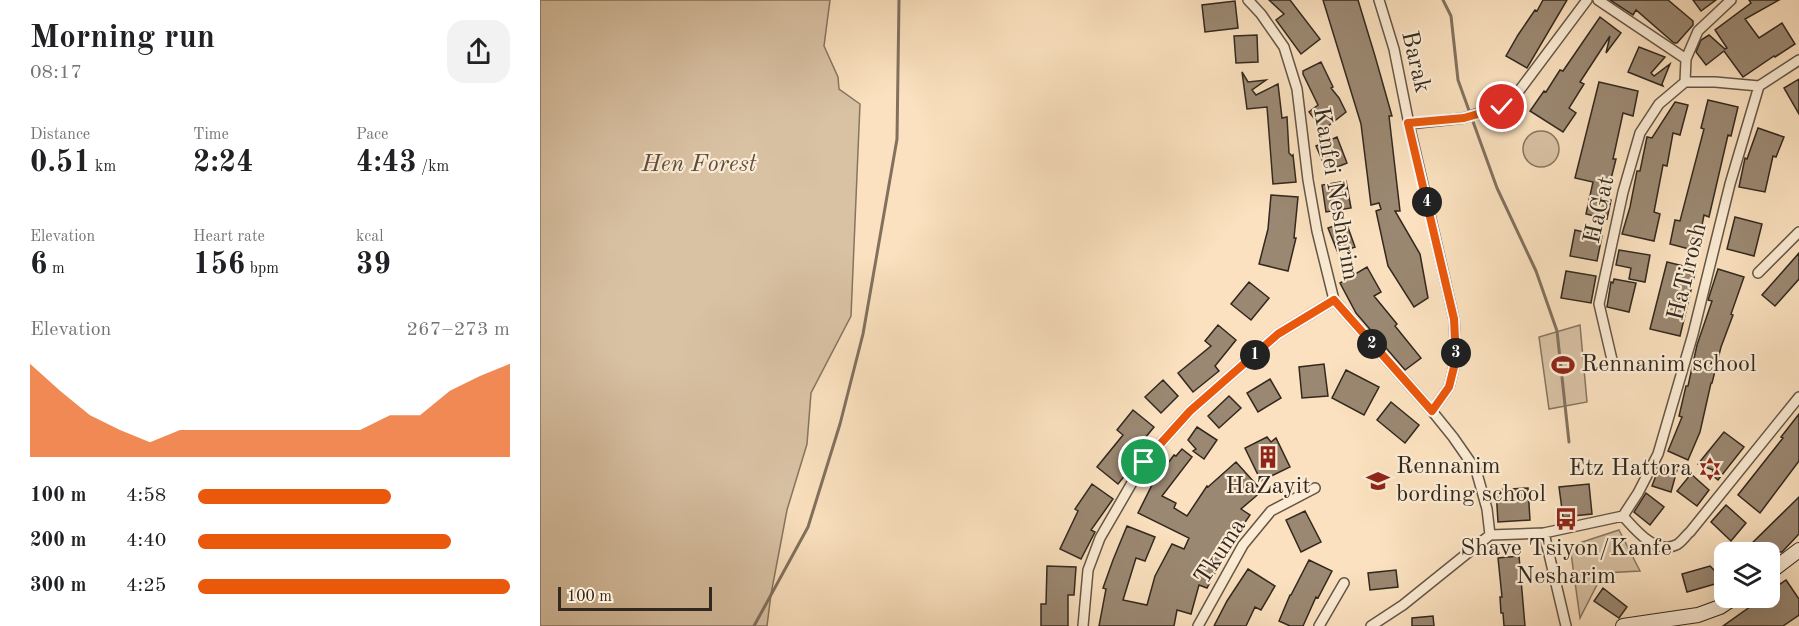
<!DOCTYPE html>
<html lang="en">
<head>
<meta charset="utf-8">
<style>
	body { margin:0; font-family:"Old Standard TT",serif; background:#f2f2f2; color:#202124; height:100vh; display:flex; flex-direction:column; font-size:22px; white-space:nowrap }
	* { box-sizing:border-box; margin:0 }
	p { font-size:20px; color:#757577 }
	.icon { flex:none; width:33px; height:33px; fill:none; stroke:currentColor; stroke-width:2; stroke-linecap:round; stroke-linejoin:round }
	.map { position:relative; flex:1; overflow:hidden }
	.drawer { display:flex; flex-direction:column; background:#fff; width:540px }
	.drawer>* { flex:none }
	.controls { position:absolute; left:1174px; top:542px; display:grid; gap:12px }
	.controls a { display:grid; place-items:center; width:66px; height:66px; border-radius:12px; background:#fff; box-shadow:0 6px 24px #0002; font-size:30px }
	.scale { position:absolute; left:18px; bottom:15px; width:154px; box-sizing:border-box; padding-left:6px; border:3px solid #32281f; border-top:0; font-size:16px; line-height:21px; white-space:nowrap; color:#32281f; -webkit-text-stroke:4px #fcecd5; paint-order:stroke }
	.pin { position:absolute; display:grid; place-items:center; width:51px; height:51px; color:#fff; margin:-26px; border:3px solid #fff; border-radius:50%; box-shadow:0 2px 6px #0007 }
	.km { position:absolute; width:30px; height:30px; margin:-15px; border-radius:50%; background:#222; color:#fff; font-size:16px; line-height:30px; text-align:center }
	.round { display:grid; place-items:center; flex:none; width:63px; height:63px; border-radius:18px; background:#f2f2f2 }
	.head { display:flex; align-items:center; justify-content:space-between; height:102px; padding:0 30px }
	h1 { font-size:33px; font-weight:700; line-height:45px }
	.metrics { display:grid; grid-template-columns:repeat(3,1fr); gap:9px; height:102px; padding:6px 30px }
	.metrics div { display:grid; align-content:center }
	.metrics b { font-size:30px; font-weight:700 }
	.metrics small { font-size:16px; font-weight:400 }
	.metrics p { font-size:16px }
	.chart { height:168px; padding:12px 30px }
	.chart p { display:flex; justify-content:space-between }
	.chart svg { width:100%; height:108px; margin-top:6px; fill:#ea580c; opacity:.7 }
	ul { padding:0 30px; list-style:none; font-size:20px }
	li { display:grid; grid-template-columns:96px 72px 1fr; align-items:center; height:45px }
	li i { height:15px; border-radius:8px; background:#ea580c }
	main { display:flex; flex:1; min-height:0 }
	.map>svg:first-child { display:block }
</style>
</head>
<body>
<main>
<section class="drawer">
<div class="head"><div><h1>Morning run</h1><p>08:17</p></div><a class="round"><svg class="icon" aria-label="share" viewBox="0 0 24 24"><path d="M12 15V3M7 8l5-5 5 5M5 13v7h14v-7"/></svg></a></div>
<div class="metrics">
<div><p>Distance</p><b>0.51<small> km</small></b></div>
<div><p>Time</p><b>2:24</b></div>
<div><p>Pace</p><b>4:43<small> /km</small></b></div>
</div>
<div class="metrics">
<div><p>Elevation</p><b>6<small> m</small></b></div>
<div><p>Heart rate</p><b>156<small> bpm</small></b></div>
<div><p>kcal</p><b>39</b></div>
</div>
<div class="chart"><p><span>Elevation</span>267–273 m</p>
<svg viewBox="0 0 160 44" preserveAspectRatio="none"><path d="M0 44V6L10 17L20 27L30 33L40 38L50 33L60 33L70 33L80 33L90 33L100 33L110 33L120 27L130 27L140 17L150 11L160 6V44z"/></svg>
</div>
<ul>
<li><b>100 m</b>4:58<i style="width:62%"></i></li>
<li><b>200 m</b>4:40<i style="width:81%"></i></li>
<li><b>300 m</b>4:25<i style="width:100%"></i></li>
</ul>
</section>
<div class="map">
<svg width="1259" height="626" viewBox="0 0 1259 626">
	<rect width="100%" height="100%" fill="#fbe1bf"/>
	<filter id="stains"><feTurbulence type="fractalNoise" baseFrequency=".00333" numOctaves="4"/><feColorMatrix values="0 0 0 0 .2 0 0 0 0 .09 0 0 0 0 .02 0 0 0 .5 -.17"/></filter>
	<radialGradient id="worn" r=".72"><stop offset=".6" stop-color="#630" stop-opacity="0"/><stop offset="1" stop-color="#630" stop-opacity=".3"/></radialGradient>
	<!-- green -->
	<path fill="#d9c2a4" stroke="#867562" stroke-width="1.5" d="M0,0H290L284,46L298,77L299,89L320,104L311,316L271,393L267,444L247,510L231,594L227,626H0Z
		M983 149a18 18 0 1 1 36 0a18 18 0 1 1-36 0Z
		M1040,325L1047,402L1009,409L999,337Z
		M1079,530L1100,571L1063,573L1040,618L1030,546Z"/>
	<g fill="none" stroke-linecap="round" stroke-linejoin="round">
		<!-- stream -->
		<path stroke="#82715f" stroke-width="3" d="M903,0L911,16L918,80L957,188L996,271L1017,331L1029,442
			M214,626L268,527L300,424L323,334L357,139L359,0"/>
	</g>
	<!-- building -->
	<path fill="#9b8872" stroke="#32281f" stroke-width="1.5" d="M729,0H750L780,39L761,54L736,20L744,14Z
		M783,0H818L835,56L852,116H849L860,211H855L880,254L888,298L874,307L848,266L836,211L841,209L839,203L831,205L821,124Z
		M1003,0H1027L987,68L966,56L978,35L995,10L997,11Z
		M1070,0H1128L1153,21V25L1137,43H1134L1096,10L1093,15Z
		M1153,0H1176L1161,11Z
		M1209,0H1239L1205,19L1219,38L1242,23L1255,44L1235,57L1234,56L1203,77L1184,51L1166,65L1156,52L1161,40L1169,35L1185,49L1187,48L1175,30L1211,3Z
		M695,1L698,28L665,32L662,5Z
		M1060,17L1081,33L1066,53L1070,36L1040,82L1044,84L1029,108L1036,113L1023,132L990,111L1004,91L1006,92L1020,70L1023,71Z
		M717,35L718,62L696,63L694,36Z
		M1099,47L1125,57L1111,73L1114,76L1130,64L1122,84L1123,86L1088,72Z
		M781,62L793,87L791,88L799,98L806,112L783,130L769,112L778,105L763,74V71Z
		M702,72L708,82L726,80L712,90L716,95L738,84L742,118L747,117L749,153L752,156L753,155L756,182L733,184L727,107L707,109Z
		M1259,79V114L1244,88Z
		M1059,82L1098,91L1093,116L1083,113L1073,159H1076L1066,199L1071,200L1067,219L1046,214L1053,182L1035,178Z
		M1168,100L1198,107L1191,136L1188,135L1169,217L1164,215L1157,251L1130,244L1135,220L1140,221L1164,129L1161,128Z
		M1135,102L1148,105L1140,135L1133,133L1127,166L1123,165L1114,212L1120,214L1114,241L1082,234L1090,207L1097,171H1100L1107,137L1112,138Z
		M1218,128L1244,137L1236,157L1233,156L1225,192L1199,187L1205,158L1207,159Z
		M797,137L807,163L787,171L776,146Z
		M806,181L811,208L786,212L782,185Z
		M731,195L758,197L754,238H756L748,271L719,264L728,229Z
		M1195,217L1222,224L1214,256L1187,249Z
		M806,222L815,247L798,253L788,228Z
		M1035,230L1062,236L1057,261L1030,256Z
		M1079,250L1110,255L1105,282L1089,279L1091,268L1076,265Z
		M1259,253V279L1235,306L1222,295Z
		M1127,262L1156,269L1140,336L1110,329Z
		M827,267L841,292L834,296L857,324L855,326L881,358L865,370L816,313L800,283Z
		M1178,269L1204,277L1191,314L1193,315L1181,347L1172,383H1171L1160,432L1148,460L1128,451L1142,417L1139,416L1146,386H1148L1157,345L1172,301L1168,300Z
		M1026,271L1056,276L1051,303L1021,298Z
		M1074,279L1096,283L1089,312L1067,307L1071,282L1073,283Z
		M709,282L729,298L711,320L691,304Z
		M678,325L696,340L675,366L679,371L653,392L638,373L671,346L665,341Z
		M784,364L788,396L762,398L759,367Z
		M806,370L839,387L824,415L792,398Z
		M730,379L741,398L718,412L707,393Z
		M623,380L638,396L621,413L605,397Z
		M689,396L701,408L679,428L668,416Z
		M851,402L879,425L865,443L837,420Z
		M593,410L614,427L591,455L598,459L578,484L557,467L583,435L577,430Z
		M1259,414V461L1220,513L1198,495L1243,438L1241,437Z
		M657,427L677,440L664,459L653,451L656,449L648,440Z
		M1184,432L1204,447L1178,480L1172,475L1173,470L1158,464Z
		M727,437L731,442L736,438L750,467L721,481L705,448Z
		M642,449L652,457L622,496L636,503L634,508L647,516L667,486L668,487L696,462L722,491L701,509L710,515L691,543L667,588L659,585L651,614L637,610L634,626H559L566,589L563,588L573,560L587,526L615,537L605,561L596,558L583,600L607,605L615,576L632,544L644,549L649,538L598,513L613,483L634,455L636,456Z
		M1120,465L1137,470L1131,492L1112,486Z
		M1151,474L1169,490L1157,506L1137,491Z
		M552,484L573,499L551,530L555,532L541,559L520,549L538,511L535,509Z
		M1049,484L1052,514L1023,517L1019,487Z
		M988,488L990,520L958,522L956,490Z
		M1106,493L1124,507L1110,525L1094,512Z
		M1259,497V534L1242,552H1203Z
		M1186,505L1206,523L1191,541L1171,522Z
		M765,511L781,542L761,552L746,520Z
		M979,556L985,626H964L963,613H961L960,597H962L958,558Z
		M769,560L792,571L778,598L776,597L763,626H750L739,621L750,595H751Z
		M507,566L536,567L534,595H528V626H501V604H506Z
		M1170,566L1175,571L1178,569L1182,582L1147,592L1142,574Z
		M708,569L735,586L721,610L715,607L706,626H674L687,601Z
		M856,570L858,587L830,590L828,573Z
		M1246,580L1259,599V615L1243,626H1183L1224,597H1230V591Z
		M1063,588L1087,607L1079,618L1054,601Z
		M893,616L894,626H872V618Z"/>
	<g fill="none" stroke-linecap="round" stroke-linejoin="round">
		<!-- street casing -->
		<g stroke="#645647" stroke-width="12">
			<path id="street" d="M708,0L721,14L744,47L757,89L768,180L777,231L794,300L892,411L913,437L936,470L947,509L950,535
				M839,0L854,49L869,124L914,319L916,359L909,387L892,411
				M1058,0L1146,59
				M1145,82L1146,59L1158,31L1191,0
				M869,124L924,118L970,103L1047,0
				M1218,273L1259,232
				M1073,364L1059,304L1083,192L1100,133L1119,104L1145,82H1175L1219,86
				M1083,516C1095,529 1115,555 1136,545C1141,543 1146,535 1150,532L1259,397
				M1004,533L1026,626
				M950,535L1004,533L1083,516L1098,493L1118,454L1153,334L1190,184L1219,86L1259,60
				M543,626L548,570L560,538L604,462L650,411L738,334L794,300
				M658,626L703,545L731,511L775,488
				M779,626L804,583
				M831,626L863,605L950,535"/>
		</g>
		<!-- secondary casing -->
		<g stroke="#32281f" stroke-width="16">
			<path id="secondary" d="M1230,572L1259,550
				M1083,626L1158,615L1180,607L1195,597"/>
		</g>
		<!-- street -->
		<use href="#street" stroke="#fcecd5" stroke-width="9"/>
		<!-- secondary -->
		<use href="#secondary" stroke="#fcecd5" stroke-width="14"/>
	</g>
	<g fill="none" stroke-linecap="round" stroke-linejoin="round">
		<!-- route casing -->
		<g stroke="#fff" stroke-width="12">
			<path id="route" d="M604,462L650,411L738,334L794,300L892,411L909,387L916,359L914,319L868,123L924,118L962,107"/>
		</g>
		<!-- route -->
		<use href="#route" stroke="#ea580c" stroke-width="8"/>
	</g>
	<!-- icons -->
	<defs>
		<g id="stadium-bare" transform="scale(1.8)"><path d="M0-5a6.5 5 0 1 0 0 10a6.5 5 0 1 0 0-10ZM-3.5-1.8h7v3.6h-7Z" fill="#8f2418" stroke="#fcecd5" stroke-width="2.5" paint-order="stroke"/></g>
		<g id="building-bare" transform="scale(1.8)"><path d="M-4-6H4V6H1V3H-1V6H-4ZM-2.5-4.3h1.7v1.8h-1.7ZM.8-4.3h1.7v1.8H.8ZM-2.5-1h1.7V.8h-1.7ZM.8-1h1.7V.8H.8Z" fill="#8f2418" stroke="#fcecd5" stroke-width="2.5" paint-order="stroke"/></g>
		<g id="synagogue-bare" transform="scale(1.8)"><path d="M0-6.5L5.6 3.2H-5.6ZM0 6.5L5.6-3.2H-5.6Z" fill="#8f2418" stroke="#fcecd5" stroke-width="2.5" paint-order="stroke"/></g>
		<g id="school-bare" transform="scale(1.8)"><path d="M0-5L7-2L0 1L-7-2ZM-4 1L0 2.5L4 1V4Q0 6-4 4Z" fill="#8f2418" stroke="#fcecd5" stroke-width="2.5" paint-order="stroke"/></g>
		<g id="bus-bare" transform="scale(1.8)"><path d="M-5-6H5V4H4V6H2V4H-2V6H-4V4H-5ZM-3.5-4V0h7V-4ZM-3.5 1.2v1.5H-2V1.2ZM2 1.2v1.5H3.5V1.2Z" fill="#8f2418" stroke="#fcecd5" stroke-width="2.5" paint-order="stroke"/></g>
	</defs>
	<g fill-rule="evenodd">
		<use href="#stadium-bare" x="1023" y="365"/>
		<use href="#building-bare" x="728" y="457"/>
		<use href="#synagogue-bare" x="1170" y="469"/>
		<use href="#school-bare" x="838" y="481"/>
		<use href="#bus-bare" x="1026" y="519"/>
	</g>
	<g text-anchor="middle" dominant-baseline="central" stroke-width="4.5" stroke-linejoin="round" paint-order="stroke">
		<!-- street labels -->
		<g font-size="24" fill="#32281f" stroke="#fcecd5">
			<text transform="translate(875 62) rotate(77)">Barak</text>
			<text transform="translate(795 194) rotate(80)">Kanfei Nesharim</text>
			<text transform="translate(1060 210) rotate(-77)">HaGat</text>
			<text transform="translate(1148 272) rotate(-76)">HaTirosh</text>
			<text transform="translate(681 552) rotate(-57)">Tkuma</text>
		</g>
		<!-- park labels -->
		<g font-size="24" font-style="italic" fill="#5c4e40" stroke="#fcecd5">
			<text x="159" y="165">Hen Forest</text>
		</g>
		<!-- poi labels -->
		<g font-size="24" fill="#32281f" stroke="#fcecd5" text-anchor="start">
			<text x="1041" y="365">Rennanim school</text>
			<text x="856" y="467">Rennanim<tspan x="856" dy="28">bording school</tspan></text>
			<text x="1152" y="469" text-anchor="end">Etz Hattora</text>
			<text x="728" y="487" text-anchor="middle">HaZayit</text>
			<text x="1026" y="549" text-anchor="middle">Shave Tsiyon/Kanfe<tspan x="1026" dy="28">Nesharim</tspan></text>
		</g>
	</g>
	<rect width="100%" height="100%" filter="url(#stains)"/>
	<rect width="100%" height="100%" fill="url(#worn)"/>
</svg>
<div class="controls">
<a><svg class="icon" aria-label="layers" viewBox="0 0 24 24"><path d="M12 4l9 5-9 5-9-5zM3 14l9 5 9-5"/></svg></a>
</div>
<div class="scale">100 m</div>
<div class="pin" style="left:604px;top:462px;background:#1e9e55"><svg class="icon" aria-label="arrive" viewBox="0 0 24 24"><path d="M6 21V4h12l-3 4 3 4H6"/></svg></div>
<div class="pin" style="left:962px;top:107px;background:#d93025"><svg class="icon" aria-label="check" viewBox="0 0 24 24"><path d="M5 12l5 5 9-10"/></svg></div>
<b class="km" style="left:715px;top:355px">1</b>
<b class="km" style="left:832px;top:344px">2</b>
<b class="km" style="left:916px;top:353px">3</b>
<b class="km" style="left:887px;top:202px">4</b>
</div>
</main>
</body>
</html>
